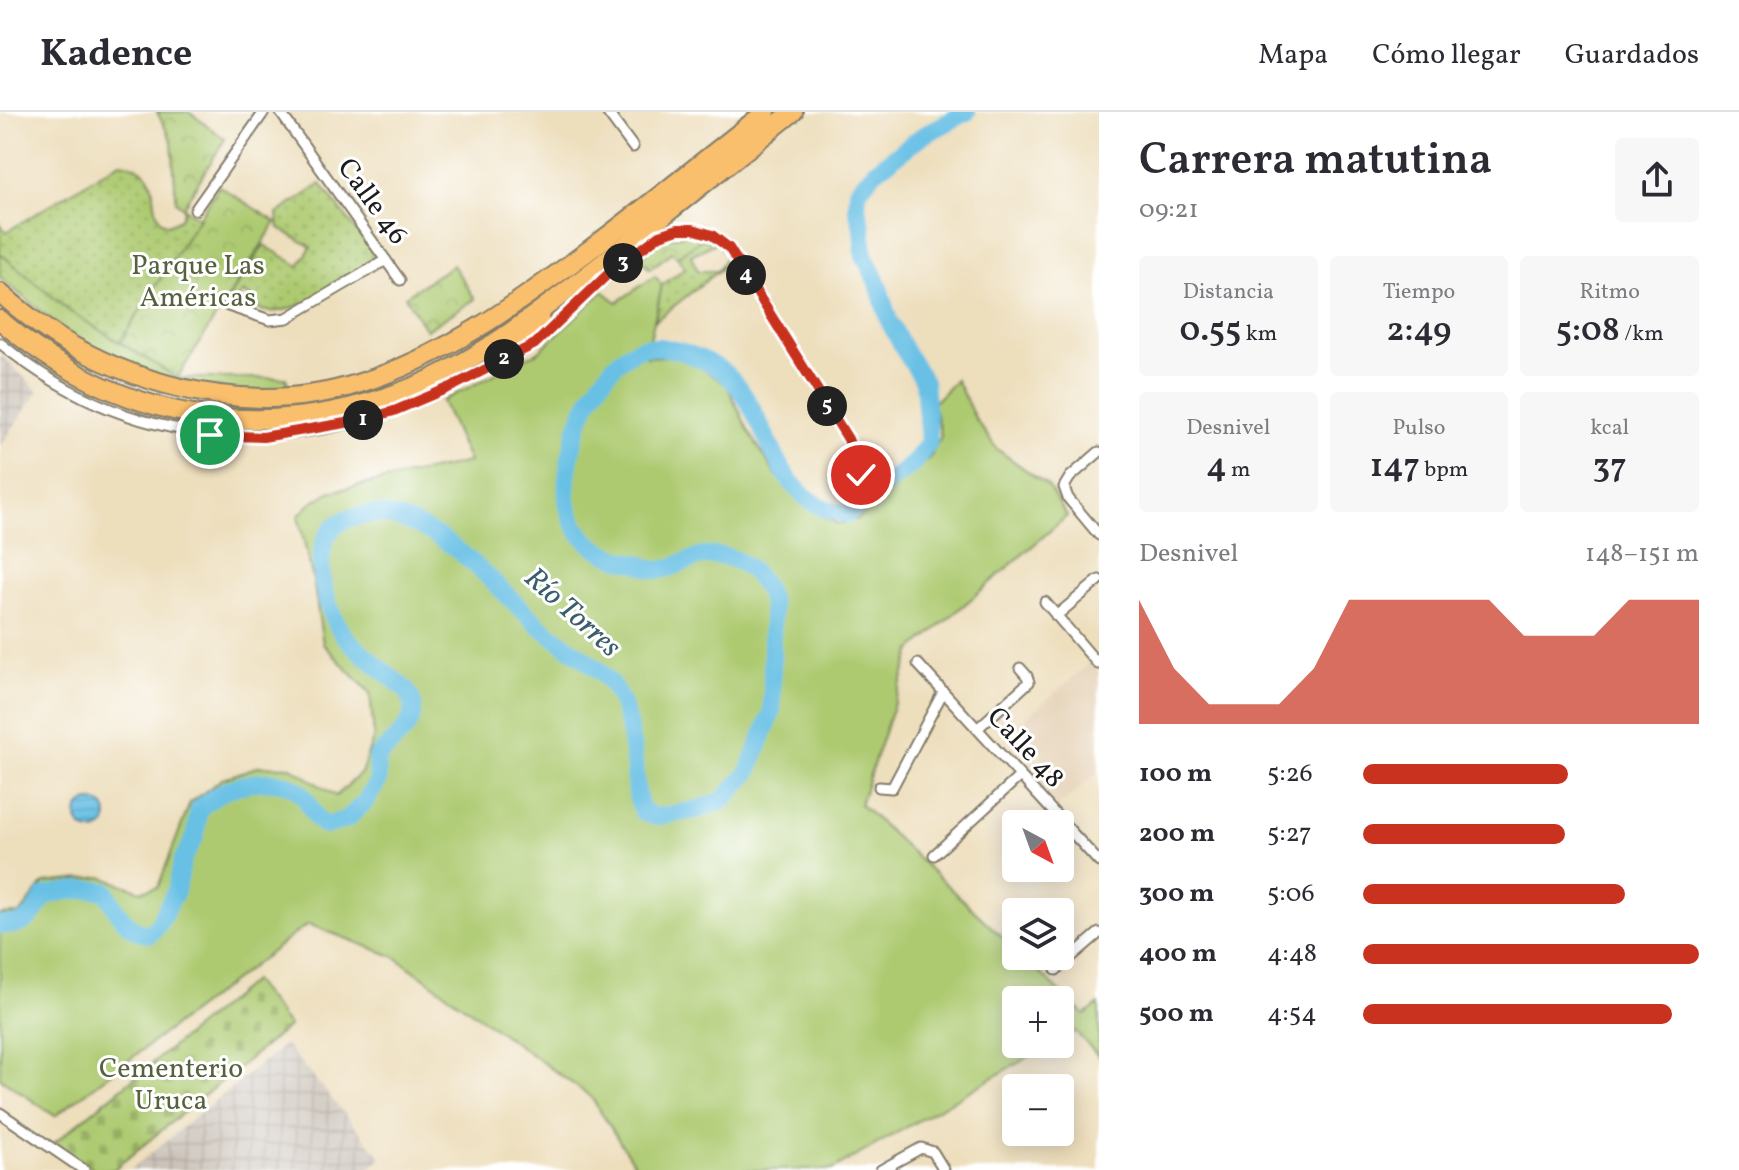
<!DOCTYPE html>
<html lang="es">
<head>
<meta charset="utf-8">
<style>
	body { margin:0; font-family:Vollkorn,serif; background:#f7f7f7; color:#2b2b33; height:100vh; display:flex; flex-direction:column; font-size:30px; white-space:nowrap }
	* { box-sizing:border-box; margin:0 }
	p { font-size:26px; color:#7c7c81 }
	.icon { flex:none; width:44px; height:44px; fill:none; stroke:currentColor; stroke-width:2; stroke-linecap:round; stroke-linejoin:round }
	.map { position:relative; flex:1; overflow:hidden }
	.side { display:flex; flex-direction:column; background:#fff; width:640px }
	.side>* { flex:none }
	.needle { width:52px; rotate:139deg }
	.fabs { position:absolute; left:1002px; top:698px; display:grid; gap:16px }
	.fabs a { display:grid; place-items:center; width:72px; height:72px; border-radius:8px; background:#fff; box-shadow:0 4px 20px #0003; font-size:40px }
	.pin { position:absolute; display:grid; place-items:center; width:68px; height:68px; color:#fff; margin:-34px; border:4px solid #fff; border-radius:50%; box-shadow:0 2px 8px #0007 }
	.km { position:absolute; width:40px; height:40px; margin:-20px; border-radius:50%; background:#222; color:#fff; font-size:22px; line-height:40px; text-align:center }
	.round { display:grid; place-items:center; flex:none; width:84px; height:84px; border-radius:8px; background:#f7f7f7 }
	.headline { display:flex; align-items:center; justify-content:space-between; height:136px; padding:0 40px }
	h1 { font-size:44px; font-weight:600; line-height:60px }
	.figures { display:grid; grid-template-columns:repeat(3,1fr); gap:12px; height:136px; padding:8px 40px }
	.figures div { display:grid; align-content:center; border-radius:8px; background:#f7f7f7; text-align:center }
	.figures b { font-size:34px; font-weight:600 }
	.figures small { font-size:22px; font-weight:400 }
	.figures p { font-size:22px }
	.chart { height:224px; padding:16px 40px }
	.chart p { display:flex; justify-content:space-between }
	.chart svg { width:100%; height:144px; margin-top:8px; fill:#c8321e; opacity:.7 }
	ul { padding:0 40px; list-style:none; font-size:26px }
	li { display:grid; grid-template-columns:128px 96px 1fr; align-items:center; height:60px }
	li i { height:20px; border-radius:10px; background:#c8321e }
	header { display:flex; align-items:center; gap:48px; box-sizing:border-box; height:112px; padding:0 40px; background:#fff; border-bottom:2px solid #e1e1e2 }
	header strong { font-size:38px }
	nav { display:flex; gap:44px; margin-inline-start:auto; font-size:28px }
	main { display:flex; flex:1; min-height:0 }
	.map>svg:first-child { display:block }
</style>
</head>
<body>
<header>
<strong>Kadence</strong>
<nav><a>Mapa</a><a>Cómo llegar</a><a>Guardados</a></nav>
</header>
<main>
<div class="map">
<svg width="1099" height="1058" viewBox="0 0 1099 1058">
	<defs>
		<pattern id="industrial-grid" width="8" height="8" patternUnits="userSpaceOnUse" patternTransform="scale(2)"><rect width="8" height="8" fill="#cbc2b8"/><path d="M0 4h8M4 0v8" fill="none" stroke="#aea69e"/></pattern>
		<pattern id="cemetery-stones" width="16" height="16" patternUnits="userSpaceOnUse" patternTransform="scale(2)"><rect width="16" height="16" fill="#adca71"/><path d="M2 7V4a2 2 0 0 1 4 0v3zM10 15v-3a2 2 0 0 1 4 0v3z" fill="#94ad61"/></pattern>
		<pattern id="park-crowns" width="20" height="18" patternUnits="userSpaceOnUse" patternTransform="scale(2)"><rect width="20" height="18" fill="#adca71"/><path d="M2 6a3 3 0 1 1 6 0M12 15a3 3 0 1 1 6 0" fill="none" stroke="#94ad61"/></pattern>
		<pattern id="garden-dots" width="8" height="8" patternUnits="userSpaceOnUse" patternTransform="scale(2)"><rect width="8" height="8" fill="#adca71"/><path d="M2 2h.1M6 6h.1" fill="none" stroke="#94ad61" stroke-width="1.8" stroke-linecap="round"/></pattern>
		<pattern id="water-rules" width="6" height="5" patternUnits="userSpaceOnUse" patternTransform="scale(2)"><rect width="6" height="5" fill="#68c0e5"/><path d="M0 2.5h6" fill="none" stroke="#5aa4c4"/></pattern>
	</defs>
	<rect width="100%" height="100%" fill="#fff"/>
	<filter id="ink" filterUnits="userSpaceOnUse"><feTurbulence type="fractalNoise" baseFrequency=".0125" numOctaves="2"/><feDisplacementMap in="SourceGraphic" scale="16" xChannelSelector="R" yChannelSelector="G"/><feConvolveMatrix kernelMatrix="1 2 1 2 8 2 1 2 1" color-interpolation-filters="sRGB"/></filter>
	<filter id="wash" filterUnits="userSpaceOnUse"><feTurbulence type="fractalNoise" baseFrequency=".006" numOctaves="4" result="noise"/><feDisplacementMap in="SourceGraphic" scale="32" xChannelSelector="R" yChannelSelector="G"/><feGaussianBlur stdDeviation="1.8" result="paint"/><feColorMatrix in="noise" values="0 0 0 0 0 0 0 0 0 0 0 0 0 0 0 0 0 1.4 0 .05"/><feComposite in="paint" operator="in"/></filter>
	<g filter="url(#wash)">
		<rect width="100%" height="100%" fill="#eddebc"/>
		<!-- built -->
		<path fill="#e4d0b4" d="M1099,543V660L1057,695L1024,660L1044,641L1017,613Z"/>
		<!-- industrial -->
		<path fill="url(#industrial-grid)" d="M0,242L38,279L0,335Z
			M285,932L382,1046L367,1058H130Z"/>
		<!-- grass -->
		<path fill="#adca71" stroke="#647346" stroke-width="2" d="M0,141L69,199L177,266H286L291,280L240,279L177,270L103,241L64,218L0,166Z
			M655,164L662,173L646,245L674,244L702,256L727,273L748,318L775,362L807,395L838,412L858,407L930,346L941,324L933,291L956,268L976,308L997,337L1048,374L1067,404L912,538L860,692L1016,838V844H1022L1085,903L1099,892V945L1075,919L1060,927V888H1016V932H1051L832,1058H638L591,985L395,845L308,812L55,1004L0,966V803L20,802L44,771L102,765L141,779L158,775L190,691L222,667L259,654L291,655L336,684L361,661L374,624L370,581L323,532L313,468L298,404L310,392L329,380L469,350L442,289L538,240L603,179L617,190Z"/>
		<!-- cemetery -->
		<path fill="url(#cemetery-stones)" stroke="#647346" stroke-width="2" d="M253,869L289,914L113,1058H96L53,1032Z"/>
		<!-- park -->
		<path fill="url(#park-crowns)" stroke="#647346" stroke-width="2" d="M157,0H189L225,27L183,95L176,89L172,29Z
			M219,74L276,110L177,266L120,230Z
			M688,122L702,127L677,145L672,140L650,157L639,146L665,127Z
			M453,153L475,187L426,218L405,184Z"/>
		<!-- garden -->
		<path fill="url(#garden-dots)" stroke="#647346" stroke-width="2" fill-rule="evenodd" d="M120,50C173,58 141,103 168,113L180,107L184,99L183,95L199,106L120,230L69,199L0,141V111L6,120Z
			M321,72L373,141L372,151C346,166 279,219 251,192L252,185L242,181L240,185L228,188L264,133L299,154L311,135L279,116L277,102Z
			M702,127L718,130L732,148L655,209L662,173L685,156L677,145ZM718,130L726,145L717,159H698L691,143Z"/>
		<!-- water -->
		<path fill="url(#water-rules)" stroke="#426e80" stroke-width="2" d="M77 704a15 15 0 1 1 30 0a15 15 0 1 1-30 0Z"/>
		<g fill="none" stroke-linecap="round" stroke-linejoin="round">
			<!-- river -->
			<path stroke="#68c0e5" stroke-width="18" d="M0,813C27,815 31,806 45,784C65,779 85,775 106,779C116,798 126,820 150,822L158,813L176,779L183,747L195,725L199,697C205,692 212,686 219,682C239,670 280,663 299,679C311,689 312,707 326,714L347,707L365,690L378,669L377,645C395,628 426,606 407,579C392,565 348,532 340,518C321,486 304,415 354,405C363,403 375,401 384,403C452,416 491,472 540,514C561,532 595,550 611,572C628,595 632,630 635,659C636,673 636,687 643,700L656,705L696,698L722,689L748,661L772,600V493C764,463 739,440 705,444C690,445 675,457 659,458C651,459 644,452 636,451C609,446 581,433 571,404C561,379 570,344 576,320C584,292 611,245 641,236C658,232 678,238 694,244C709,250 724,258 734,270C774,316 774,392 847,402L914,351L929,330L924,269L906,241L889,209L878,172L864,143L862,115L857,97L858,78L874,60L922,24L967,0"/>
		</g>
	</g>
	<g filter="url(#ink)">
		<g fill="none" stroke-linecap="round" stroke-linejoin="round">
			<!-- street casing -->
			<g stroke="#847d6c" stroke-width="13">
				<path id="street" d="M280,0L400,168
					M607,0L633,35
					M195,98L264,0
					M228,194L270,208L287,206L386,148
					M0,231C146,351 319,347 481,260C498,250 519,244 535,232C549,222 561,207 574,195C595,175 615,156 638,139C646,133 654,126 663,122C687,111 711,119 729,136L848,327L861,363
					M1099,340L1070,365L1064,375L1068,386L1099,423
					M1045,490L1098,552
					M1056,504L1099,468
					M918,552L1099,750
					M977,617L1029,570L1027,564L1020,556
					M879,675L892,676L943,580
					M934,743L1020,664
					M1056,858L1099,821
					M0,1001L84,1058
					M881,1058L921,1036L933,1040L944,1058"/>
			</g>
			<!-- highway casing -->
			<g stroke="#847d6c" stroke-width="22">
				<path id="highway" d="M0,181C26,203 53,225 84,240C167,283 270,301 360,271C445,244 514,194 584,142C646,96 706,47 766,0
					M0,208C117,309 262,334 406,278C472,252 529,208 585,165C655,111 724,55 793,0
					M502,248L540,209"/>
			</g>
			<!-- street -->
			<use href="#street" stroke="#fff" stroke-width="9"/>
			<!-- highway -->
			<use href="#highway" stroke="#f9bf6d" stroke-width="18"/>
		</g>
	</g>
	<g fill="none" stroke-linecap="round" stroke-linejoin="round" filter="url(#ink)">
		<!-- route casing -->
		<g stroke="#fff" stroke-width="16">
			<path id="route" d="M210,323L263,325L363,308L394,299L453,274L535,232L607,163L660,123L678,117H693L712,123L729,136L848,327L861,363"/>
		</g>
		<!-- route -->
		<use href="#route" stroke="#c8321e" stroke-width="10"/>
	</g>
	<g text-anchor="middle" dominant-baseline="central" stroke-width="6" stroke-linejoin="round" paint-order="stroke">
		<!-- street labels -->
		<g font-size="28" fill="#1c1c1c" stroke="#fff">
			<text transform="translate(372 90) rotate(54)">Calle 46</text>
			<text transform="translate(1025 636) rotate(47)">Calle 48</text>
		</g>
		<!-- park labels -->
		<g font-size="28" fill="#56623e" stroke="#fff">
			<text x="198" y="154">Parque Las<tspan x="198" dy="32">Américas</tspan></text>
			<text x="171" y="957">Cementerio<tspan x="171" dy="32">Uruca</tspan></text>
		</g>
		<!-- water labels -->
		<g font-size="30" font-style="italic" fill="#3a5e6c" stroke="#fff">
			<text transform="translate(572 501) rotate(42)">Río Torres</text>
		</g>
	</g>
</svg>
<div class="fabs">
<a><svg class="needle" viewBox="-14 -14 28 28"><path d="M0-13l5 13h-10z" fill="#e53935"/><path d="M0 13l5-13h-10z" fill="#7c7c81"/></svg></a>
<a><svg class="icon" aria-label="layers" viewBox="0 0 24 24"><path d="M12 4l9 5-9 5-9-5zM3 14l9 5 9-5"/></svg></a>
<a>+</a>
<a>−</a>
</div>
<div class="pin" style="left:210px;top:323px;background:#1e9e55"><svg class="icon" aria-label="arrive" viewBox="0 0 24 24"><path d="M6 21V4h12l-3 4 3 4H6"/></svg></div>
<div class="pin" style="left:861px;top:363px;background:#d93025"><svg class="icon" aria-label="check" viewBox="0 0 24 24"><path d="M5 12l5 5 9-10"/></svg></div>
<b class="km" style="left:363px;top:308px">1</b>
<b class="km" style="left:504px;top:247px">2</b>
<b class="km" style="left:623px;top:151px">3</b>
<b class="km" style="left:746px;top:163px">4</b>
<b class="km" style="left:827px;top:294px">5</b>
</div>
<section class="side">
<div class="headline"><div><h1>Carrera matutina</h1><p>09:21</p></div><a class="round"><svg class="icon" aria-label="share" viewBox="0 0 24 24"><path d="M12 15V3M7 8l5-5 5 5M5 13v7h14v-7"/></svg></a></div>
<div class="figures">
<div><p>Distancia</p><b>0.55<small> km</small></b></div>
<div><p>Tiempo</p><b>2:49</b></div>
<div><p>Ritmo</p><b>5:08<small> /km</small></b></div>
</div>
<div class="figures">
<div><p>Desnivel</p><b>4<small> m</small></b></div>
<div><p>Pulso</p><b>147<small> bpm</small></b></div>
<div><p>kcal</p><b>37</b></div>
</div>
<div class="chart"><p><span>Desnivel</span>148–151 m</p>
<svg viewBox="0 0 160 44" preserveAspectRatio="none"><path d="M0 44V6L10 27L20 38L30 38L40 38L50 27L60 6L70 6L80 6L90 6L100 6L110 17L120 17L130 17L140 6L150 6L160 6V44z"/></svg>
</div>
<ul>
<li><b>100 m</b>5:26<i style="width:61%"></i></li>
<li><b>200 m</b>5:27<i style="width:60%"></i></li>
<li><b>300 m</b>5:06<i style="width:78%"></i></li>
<li><b>400 m</b>4:48<i style="width:100%"></i></li>
<li><b>500 m</b>4:54<i style="width:92%"></i></li>
</ul>
</section>
</main>
</body>
</html>
